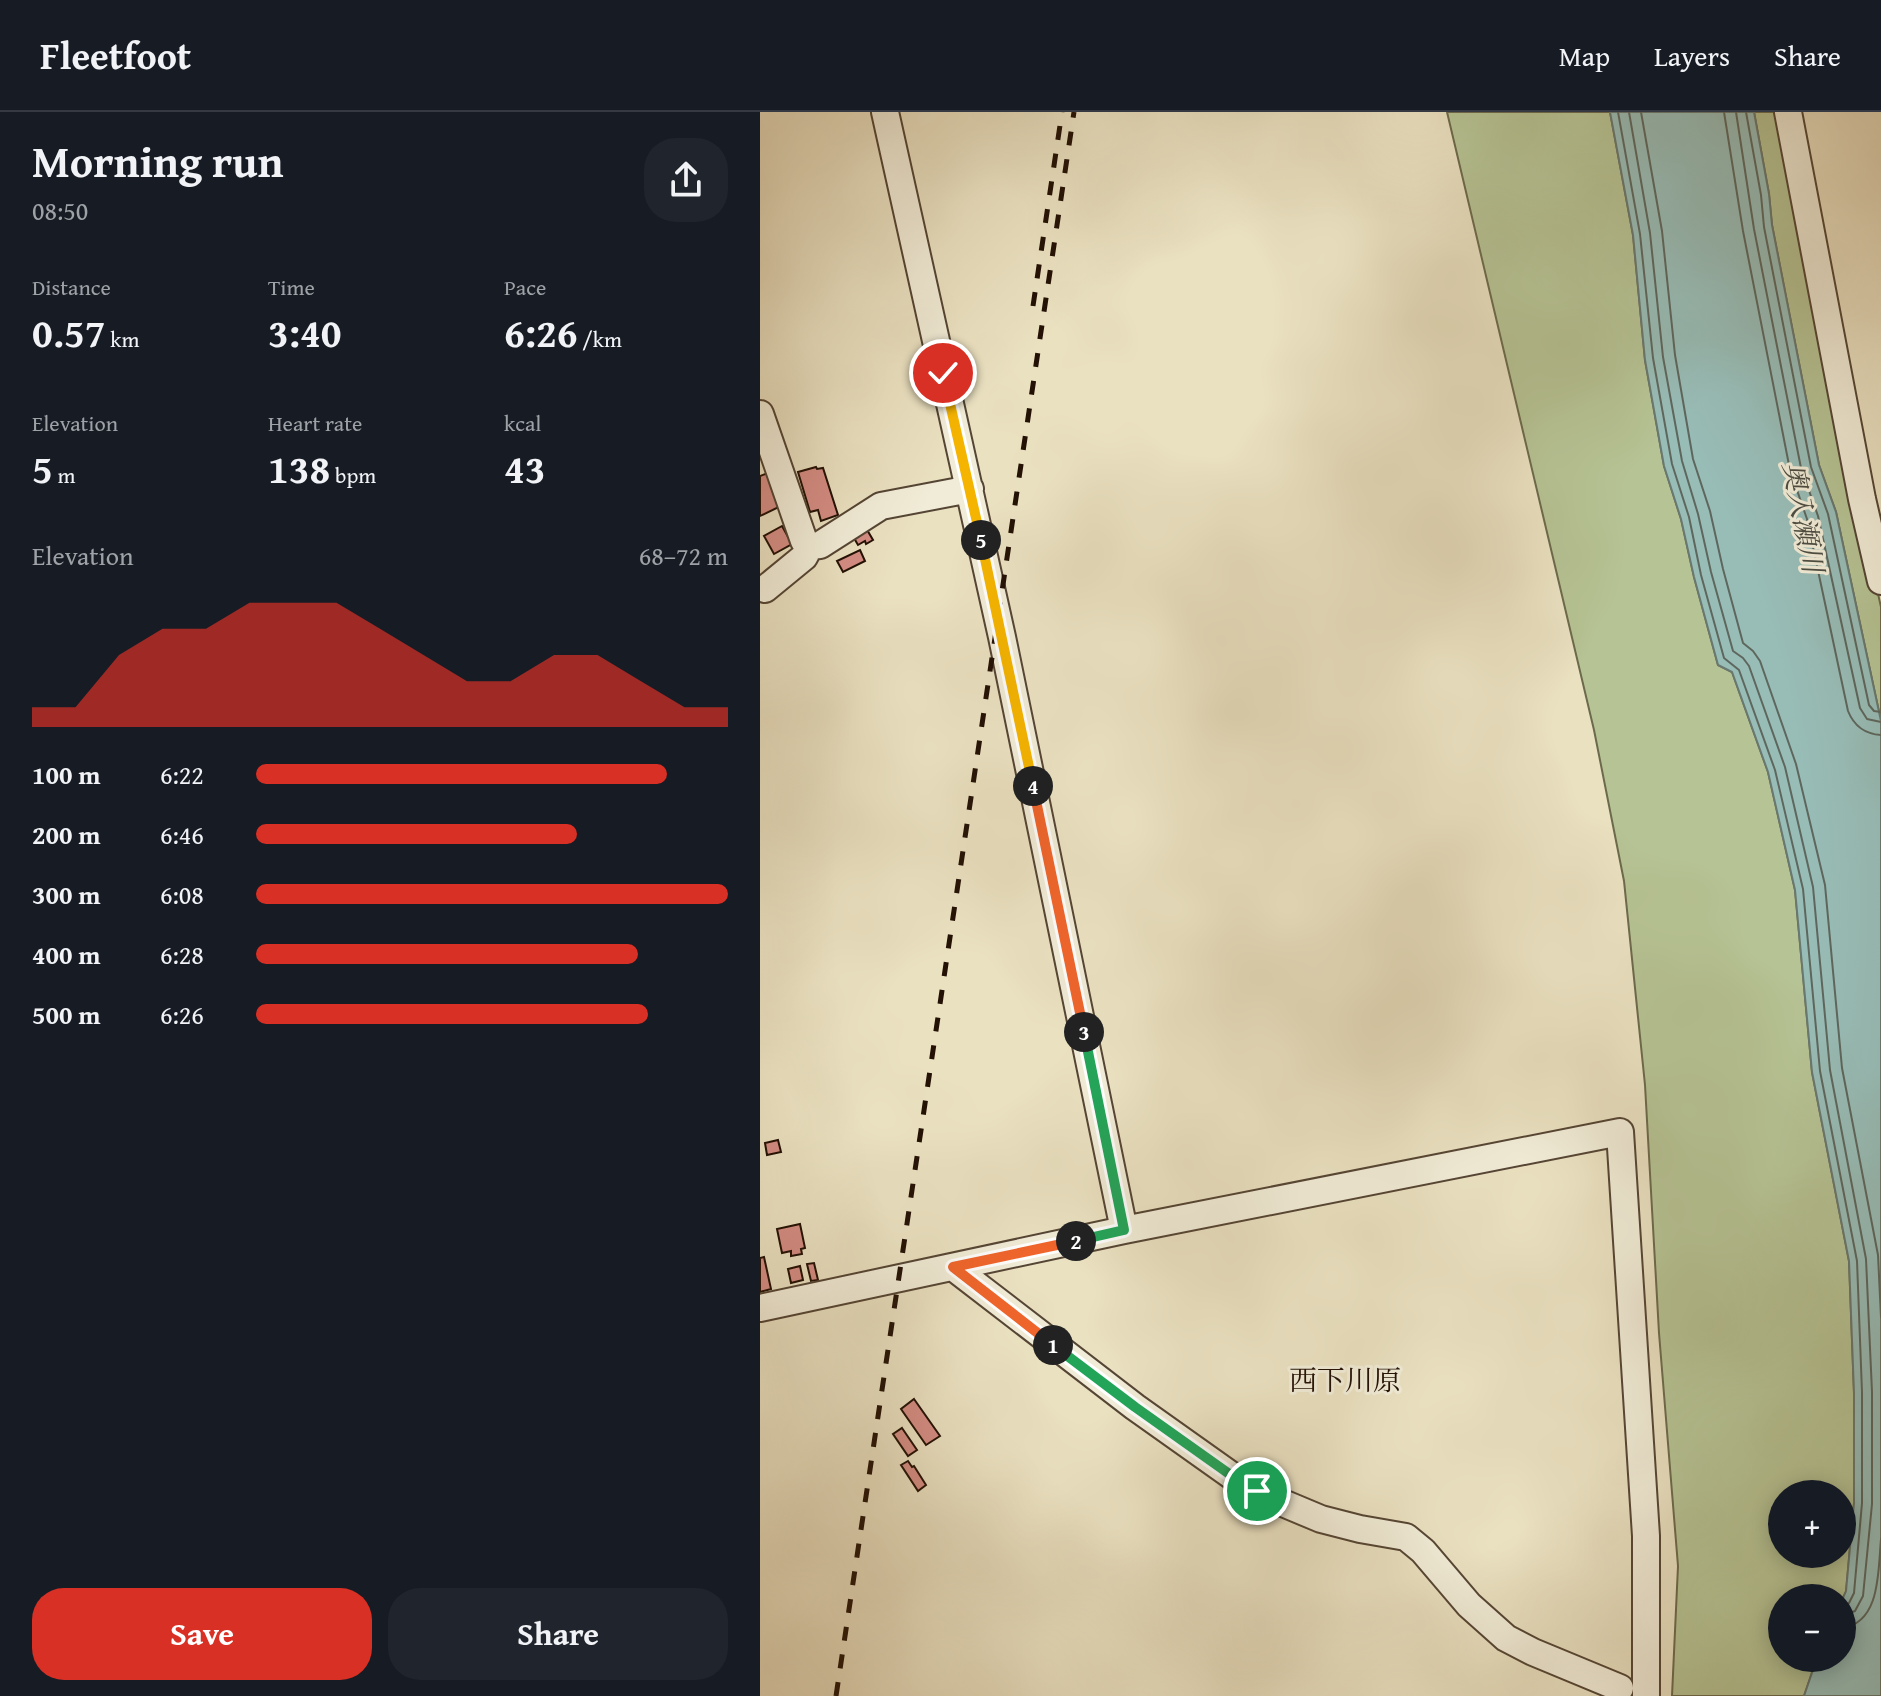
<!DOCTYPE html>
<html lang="en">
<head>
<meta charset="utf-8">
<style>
	body { margin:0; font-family:"Gentium Book Plus","Noto Serif JP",serif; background:#20242c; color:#f1f3f6; height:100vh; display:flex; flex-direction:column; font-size:30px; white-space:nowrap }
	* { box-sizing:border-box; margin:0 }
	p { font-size:26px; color:#9ea1a6 }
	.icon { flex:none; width:44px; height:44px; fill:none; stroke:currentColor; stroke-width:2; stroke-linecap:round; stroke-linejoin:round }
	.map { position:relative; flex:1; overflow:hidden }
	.details { display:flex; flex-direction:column; background:#171b24; width:760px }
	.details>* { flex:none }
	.tools { position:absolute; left:1008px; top:1368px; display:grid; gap:16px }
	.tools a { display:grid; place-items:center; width:88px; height:88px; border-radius:50%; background:#171b24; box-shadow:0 4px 20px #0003; font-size:40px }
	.pin { position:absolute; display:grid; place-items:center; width:68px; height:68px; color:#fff; margin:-34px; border:4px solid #fff; border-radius:50%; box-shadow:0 2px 8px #0007 }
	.km { position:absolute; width:40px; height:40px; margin:-20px; border-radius:50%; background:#222; color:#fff; font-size:22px; line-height:40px; text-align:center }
	.round { display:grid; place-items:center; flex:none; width:84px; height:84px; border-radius:32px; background:#20242c }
	.head { display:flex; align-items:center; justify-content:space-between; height:136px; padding:0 32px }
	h1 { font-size:44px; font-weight:600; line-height:60px }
	.stats { display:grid; grid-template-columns:repeat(3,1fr); gap:12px; height:136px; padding:8px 32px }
	.stats div { display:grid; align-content:center }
	.stats b { font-size:40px; font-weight:600 }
	.stats small { font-size:22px; font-weight:400 }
	.stats p { font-size:22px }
	.chart { height:224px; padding:16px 32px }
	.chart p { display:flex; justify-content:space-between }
	.chart svg { width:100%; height:144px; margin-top:8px; fill:#d93025; opacity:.7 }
	.primary-button { display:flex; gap:16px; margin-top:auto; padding:16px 32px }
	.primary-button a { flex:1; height:92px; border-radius:32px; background:#d93025; color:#fff; font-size:32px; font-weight:600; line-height:92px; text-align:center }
	.primary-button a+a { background:#20242c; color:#f1f3f6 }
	ul { padding:0 32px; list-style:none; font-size:26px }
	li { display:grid; grid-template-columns:128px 96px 1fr; align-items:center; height:60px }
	li i { height:20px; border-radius:10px; background:#d93025 }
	header { display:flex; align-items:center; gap:48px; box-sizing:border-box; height:112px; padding:0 40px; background:#171b24; border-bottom:2px solid #363941 }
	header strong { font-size:38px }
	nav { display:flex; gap:44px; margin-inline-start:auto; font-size:28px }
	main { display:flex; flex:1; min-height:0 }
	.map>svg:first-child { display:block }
</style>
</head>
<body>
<header>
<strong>Fleetfoot</strong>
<nav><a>Map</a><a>Layers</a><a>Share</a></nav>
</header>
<main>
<section class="details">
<div class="head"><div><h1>Morning run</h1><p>08:50</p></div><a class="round"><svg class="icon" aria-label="share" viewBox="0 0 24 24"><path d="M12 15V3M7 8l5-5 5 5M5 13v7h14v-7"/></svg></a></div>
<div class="stats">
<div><p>Distance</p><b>0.57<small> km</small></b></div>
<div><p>Time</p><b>3:40</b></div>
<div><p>Pace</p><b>6:26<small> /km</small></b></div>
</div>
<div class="stats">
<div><p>Elevation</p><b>5<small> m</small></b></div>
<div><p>Heart rate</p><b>138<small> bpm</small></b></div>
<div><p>kcal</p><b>43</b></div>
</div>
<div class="chart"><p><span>Elevation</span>68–72 m</p>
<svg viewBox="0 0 160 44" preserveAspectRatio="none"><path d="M0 44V38L10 38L20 22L30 14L40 14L50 6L60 6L70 6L80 14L90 22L100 30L110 30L120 22L130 22L140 30L150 38L160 38V44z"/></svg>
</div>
<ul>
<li><b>100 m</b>6:22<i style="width:87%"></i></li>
<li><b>200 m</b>6:46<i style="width:68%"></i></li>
<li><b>300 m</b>6:08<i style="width:100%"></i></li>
<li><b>400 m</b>6:28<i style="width:81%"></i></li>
<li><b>500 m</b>6:26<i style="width:83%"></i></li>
</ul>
<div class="primary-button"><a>Save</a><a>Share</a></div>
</section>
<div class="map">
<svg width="1121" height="1584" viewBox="0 0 1121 1584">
	<rect width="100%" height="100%" fill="#eae1c1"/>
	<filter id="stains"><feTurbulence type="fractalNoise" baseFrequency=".0025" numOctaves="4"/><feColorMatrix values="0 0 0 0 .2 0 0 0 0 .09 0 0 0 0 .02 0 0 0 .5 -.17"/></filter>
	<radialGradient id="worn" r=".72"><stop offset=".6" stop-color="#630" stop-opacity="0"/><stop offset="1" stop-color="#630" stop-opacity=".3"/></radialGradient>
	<!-- green -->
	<path fill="#b6c394" stroke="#6c6a4c" stroke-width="2" fill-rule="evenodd" d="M687,0H850L873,123L885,248L904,354L921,407L934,465L958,553L972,560L1008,660L1035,778L1052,960L1089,1149L1094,1281V1391L1086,1480L1082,1488V1486H1022V1546H1057L1044,1584H912L918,1454L899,1221L885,973L864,769L834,618ZM1022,1382H1082V1442H1022Z
		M994,0H1022L1097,388L1121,495V609L1076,400L1059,353L1012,113L1009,82Z"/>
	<!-- water -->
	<path fill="#98bdb7" stroke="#697870" stroke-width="2" d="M850,0H994L1009,82L1012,113L1059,353L1076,400L1121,609V1584H1044L1057,1546H1082V1488L1086,1479L1094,1391V1281L1089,1149L1052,960L1035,778L1008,660L972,560L958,553L934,465L921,407L904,354L885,248L873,123Z"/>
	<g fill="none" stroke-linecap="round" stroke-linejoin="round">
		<!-- shore -->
		<path stroke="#5e675e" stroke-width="2" d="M858,0L880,122L893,246L912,352L929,405L941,463L964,546L979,558L1015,658L1043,777L1060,959L1097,1149L1102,1280V1391L1094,1481L1089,1491L1082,1494
			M869,0L890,121L903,245L922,349L938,402L951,460L973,539L983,546L989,554L1025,655L1053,775L1070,958L1106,1147L1112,1280V1392L1103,1484L1095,1499L1082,1504
			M881,0L902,119L915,243L933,347L950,399L963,457L983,531L993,539L1000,549L1036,652L1065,773L1082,956L1118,1143L1121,1205
			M964,0L983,119L1030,358L1047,407L1088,599C1094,614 1105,622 1121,623
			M976,0L994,117L1041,356L1058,404L1100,596L1107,607L1121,610
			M986,0L1001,83L1004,115L1051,355L1068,402L1109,593L1114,599L1121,600
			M1082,1516C1121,1511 1118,1458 1121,1427"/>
	</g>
	<!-- building -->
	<path fill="#d48d84" stroke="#231105" stroke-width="2" d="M56,355L57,357L63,356L78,403L61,409L58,398L50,400L38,360Z
		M8,361L23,393L0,404V364Z
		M22,414L32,432L14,442L4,424Z
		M106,416L113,428L106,432L105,429L98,433L94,426L101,422L100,419Z
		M100,438L105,449L83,460L77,449Z
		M18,1028L21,1040L7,1043L5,1031Z
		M40,1112L45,1136L41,1137L42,1142L31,1144V1139L22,1141L17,1117Z
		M4,1145L11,1177L0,1180V1146Z
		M54,1151L58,1168L51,1169L47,1152Z
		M40,1154L43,1168L31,1171L28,1157Z
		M154,1287L180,1324L166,1333L141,1297Z
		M142,1316L157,1338L148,1344L133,1322Z
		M148,1349L152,1355L154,1354L166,1373L158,1379L141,1353Z"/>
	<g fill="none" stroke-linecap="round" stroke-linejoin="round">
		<!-- minor casing -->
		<g stroke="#554534" stroke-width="30">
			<path id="minor" d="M125,0L242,525L364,1118
				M1028,0L1102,387L1121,469
				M0,302L44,429L50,434
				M50,434L60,433L121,394L210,377
				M5,477L44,445L50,434
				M193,1155L375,1295L475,1366L518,1389L561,1407L600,1417L646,1425L663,1439L709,1493L746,1526L773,1540L860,1576
				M0,1196L364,1118L860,1020L886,1424V1584"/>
		</g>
		<!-- minor -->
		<use href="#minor" stroke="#f1ecd7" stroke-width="26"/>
		<!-- rail -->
		<path stroke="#231105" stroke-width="5" stroke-dasharray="14 14" stroke-linecap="butt" d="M273,194L302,0
			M76,1584L314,0"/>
	</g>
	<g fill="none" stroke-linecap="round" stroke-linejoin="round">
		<!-- split-1 casing -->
		<g stroke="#fff" stroke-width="16">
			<path id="split-1" d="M293,1233L375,1295L475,1366L497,1379"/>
		</g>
		<!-- split-2 casing -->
		<g stroke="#fff" stroke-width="16">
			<path id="split-2" d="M293,1233L193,1155L316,1129"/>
		</g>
		<!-- split-3 casing -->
		<g stroke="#fff" stroke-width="16">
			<path id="split-3" d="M316,1129L364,1118L324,920"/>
		</g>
		<!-- split-4 casing -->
		<g stroke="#fff" stroke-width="16">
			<path id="split-4" d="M273,674L324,920"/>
		</g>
		<!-- split-5 casing -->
		<g stroke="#fff" stroke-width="16">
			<path id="split-5" d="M221,428L273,674"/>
		</g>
		<!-- split-6 casing -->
		<g stroke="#fff" stroke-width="16">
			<path id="split-6" d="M183,261L221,428"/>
		</g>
		<!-- split-1 -->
		<use href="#split-1" stroke="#22a559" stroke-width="10"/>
		<!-- split-2 -->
		<use href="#split-2" stroke="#f0652b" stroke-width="10"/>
		<!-- split-3 -->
		<use href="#split-3" stroke="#22a559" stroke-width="10"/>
		<!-- split-4 -->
		<use href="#split-4" stroke="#f0652b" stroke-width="10"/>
		<!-- split-5 -->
		<use href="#split-5" stroke="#f5b400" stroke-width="10"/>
		<!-- split-6 -->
		<use href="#split-6" stroke="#f5b400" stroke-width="10"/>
	</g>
	<g text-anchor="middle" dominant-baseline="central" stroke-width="6" stroke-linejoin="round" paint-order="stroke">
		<!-- water labels -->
		<g font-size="28" font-style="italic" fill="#4c4d43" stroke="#f1ecd7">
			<text transform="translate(1044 405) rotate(79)">奥入瀬川</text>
		</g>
		<!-- neighbourhood labels -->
		<g font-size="28" fill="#231105" stroke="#f1ecd7">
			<text x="585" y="1267">西下川原</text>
		</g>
	</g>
	<rect width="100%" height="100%" filter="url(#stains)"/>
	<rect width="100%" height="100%" fill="url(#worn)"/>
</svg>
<div class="tools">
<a>+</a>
<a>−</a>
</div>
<div class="pin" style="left:497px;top:1379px;background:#1e9e55"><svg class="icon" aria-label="arrive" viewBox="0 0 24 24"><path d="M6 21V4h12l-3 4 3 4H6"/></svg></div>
<div class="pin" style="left:183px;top:261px;background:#d93025"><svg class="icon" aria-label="check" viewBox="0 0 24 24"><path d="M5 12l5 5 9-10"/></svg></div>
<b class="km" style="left:293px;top:1233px">1</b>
<b class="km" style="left:316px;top:1129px">2</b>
<b class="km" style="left:324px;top:920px">3</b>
<b class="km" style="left:273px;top:674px">4</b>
<b class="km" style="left:221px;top:428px">5</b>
</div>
</main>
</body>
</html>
